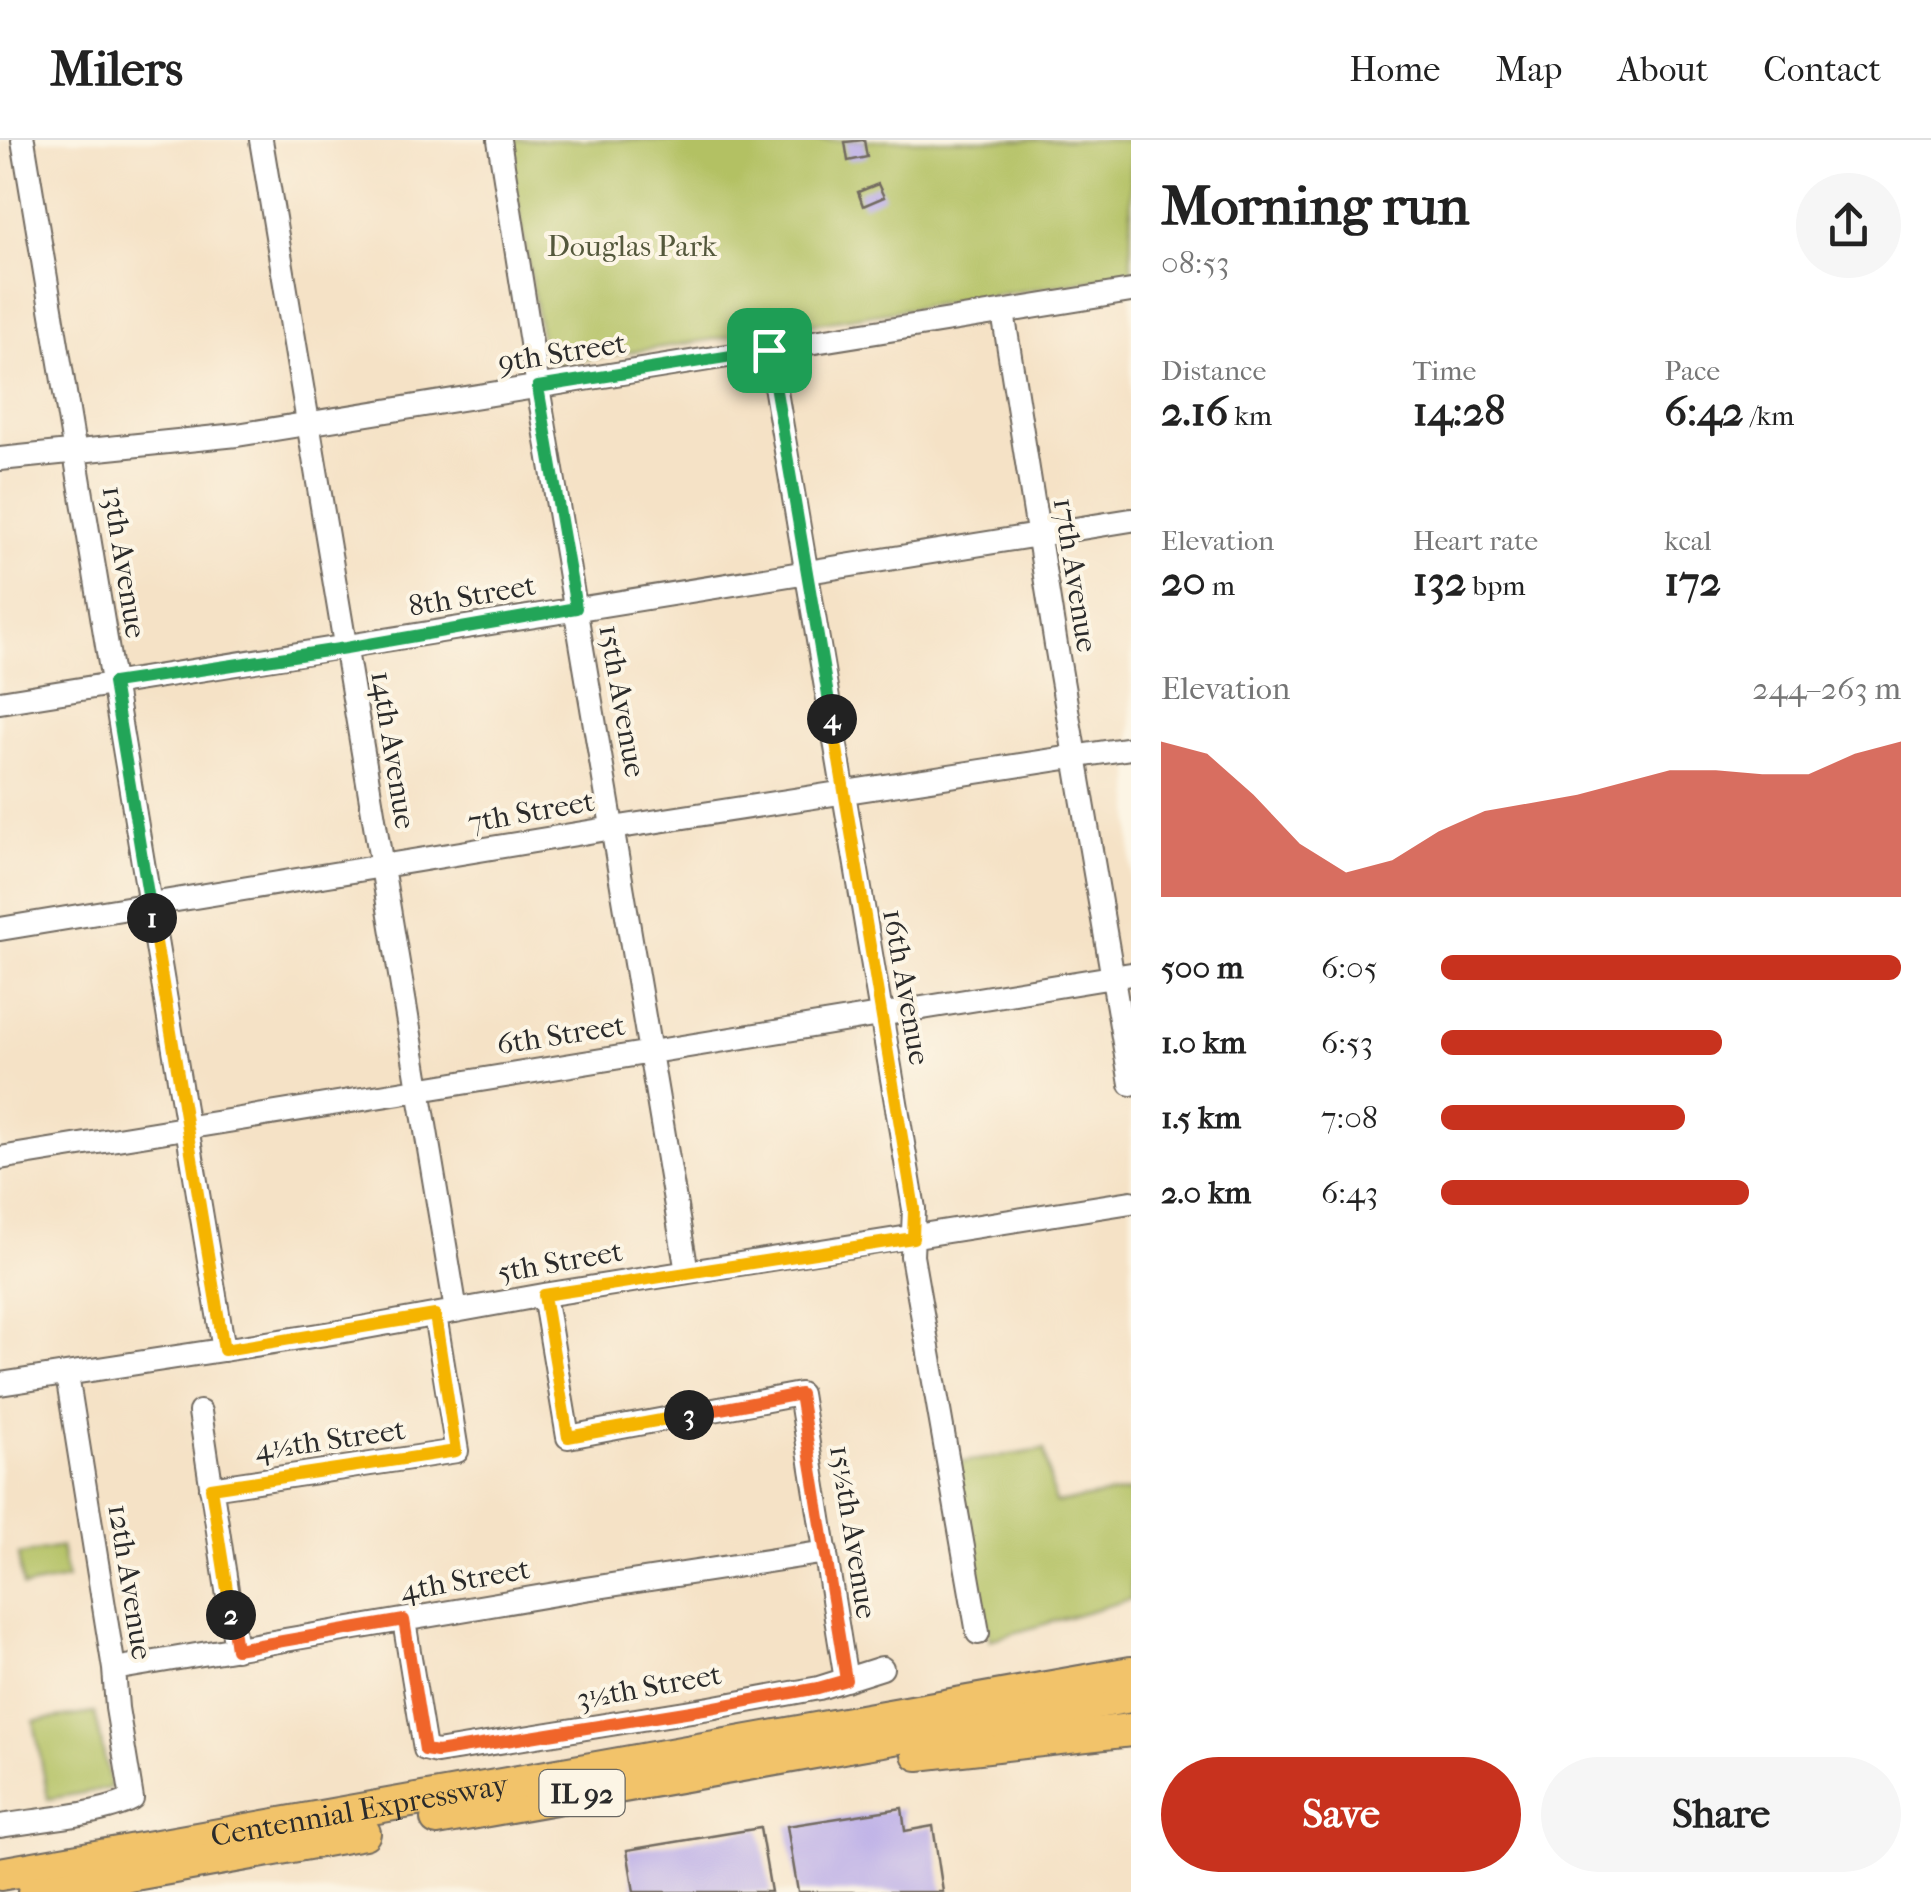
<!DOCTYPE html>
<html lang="en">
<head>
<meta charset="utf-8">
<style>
	body { margin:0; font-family:"IM FELL French Canon",serif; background:#f6f6f6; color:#222; height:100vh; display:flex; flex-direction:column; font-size:38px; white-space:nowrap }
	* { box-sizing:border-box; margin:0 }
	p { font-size:32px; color:#767676 }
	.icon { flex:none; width:55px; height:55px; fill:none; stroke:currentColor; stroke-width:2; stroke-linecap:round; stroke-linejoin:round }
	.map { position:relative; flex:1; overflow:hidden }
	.drawer { display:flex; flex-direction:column; background:#fff; width:800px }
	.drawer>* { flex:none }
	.pin { position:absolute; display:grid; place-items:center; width:85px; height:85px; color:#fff; margin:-42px; border-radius:20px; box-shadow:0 5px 15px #0006 }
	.km { position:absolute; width:50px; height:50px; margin:-25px; border-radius:50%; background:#222; color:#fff; font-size:28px; line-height:50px; text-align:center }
	.round { display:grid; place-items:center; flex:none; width:105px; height:105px; border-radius:52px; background:#f6f6f6 }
	.head { display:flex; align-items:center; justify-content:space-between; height:170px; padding:0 30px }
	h1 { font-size:55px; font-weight:700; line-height:75px }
	.figures { display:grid; grid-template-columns:repeat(3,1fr); gap:15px; height:170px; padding:10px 30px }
	.figures div { display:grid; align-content:center }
	.figures b { font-size:42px; font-weight:700 }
	.figures small { font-size:28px; font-weight:400 }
	.figures p { font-size:28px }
	.chart { height:280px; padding:20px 30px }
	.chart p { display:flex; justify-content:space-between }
	.chart svg { width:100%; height:180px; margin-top:10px; fill:#c8321e; opacity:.7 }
	.cta { display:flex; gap:20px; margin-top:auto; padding:20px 30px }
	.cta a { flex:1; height:115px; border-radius:60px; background:#c8321e; color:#fff; font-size:40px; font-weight:700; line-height:115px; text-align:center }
	.cta a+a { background:#f6f6f6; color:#222 }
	ul { padding:0 30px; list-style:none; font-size:32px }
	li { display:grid; grid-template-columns:160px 120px 1fr; align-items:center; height:75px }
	li i { height:25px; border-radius:12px; background:#c8321e }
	header { display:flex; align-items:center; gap:60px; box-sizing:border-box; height:140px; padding:0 50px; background:#fff; border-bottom:2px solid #e0e0e0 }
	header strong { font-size:48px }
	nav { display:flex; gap:55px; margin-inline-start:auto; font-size:35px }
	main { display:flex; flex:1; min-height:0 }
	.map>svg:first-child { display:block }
</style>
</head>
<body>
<header>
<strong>Milers</strong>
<nav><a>Home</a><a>Map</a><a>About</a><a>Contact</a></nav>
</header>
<main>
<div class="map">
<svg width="1131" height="1752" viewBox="0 0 1131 1752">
	<rect width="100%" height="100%" fill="#fcf5e5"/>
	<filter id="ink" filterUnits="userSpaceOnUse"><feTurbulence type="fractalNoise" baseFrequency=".01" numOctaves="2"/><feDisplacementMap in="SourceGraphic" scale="20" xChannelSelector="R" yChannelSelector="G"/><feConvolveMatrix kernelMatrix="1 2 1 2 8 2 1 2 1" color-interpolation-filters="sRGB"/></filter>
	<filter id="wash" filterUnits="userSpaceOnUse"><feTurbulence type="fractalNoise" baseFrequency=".0048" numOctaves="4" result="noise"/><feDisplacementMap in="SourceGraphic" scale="40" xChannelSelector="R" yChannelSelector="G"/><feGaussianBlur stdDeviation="2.25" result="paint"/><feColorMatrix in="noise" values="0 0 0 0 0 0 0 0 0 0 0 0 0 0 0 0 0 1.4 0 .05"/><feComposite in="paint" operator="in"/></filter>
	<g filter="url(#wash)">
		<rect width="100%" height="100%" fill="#f5e2c6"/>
		<!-- green -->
		<path fill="#b3c164" stroke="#6f7648" stroke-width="2.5" d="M507,0H1131V134L555,224C547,222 545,217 543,210Z
			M1044,1310L1055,1363L1131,1351V1459L990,1500L956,1323Z
			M61,1407L67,1439L23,1447L18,1415Z
			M95,1573L111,1648L48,1659L34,1581Z"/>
		<g id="blocks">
			<!-- building -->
			<path fill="#b4a6e8" d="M864,0L867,17L848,21L845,2Z
				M878,44L884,57L863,66L858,52Z
				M902,1668L905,1691L933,1686L943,1752H798L787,1686Z
				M760,1688L771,1752H634L627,1710Z"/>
		</g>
	</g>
	<g filter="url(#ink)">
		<use href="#blocks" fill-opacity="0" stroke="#726b61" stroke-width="2.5"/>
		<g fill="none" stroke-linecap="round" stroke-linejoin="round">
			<!-- minor casing -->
			<g stroke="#726b61" stroke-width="26">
				<path id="minor" d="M23,0L224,1210
					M261,0L456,1171
					M499,0L538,247L687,1132
					M1003,172L1056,505L1131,944
					M769,210L914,1069L912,1116L978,1493
					M0,319L237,295L1131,151
					M0,562L1131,380
					M0,789L613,688L1131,608
					M0,1018L1131,834
					M544,1155L568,1297L800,1254L846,1540
					M0,1244L339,1192L544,1155L1131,1062
					M200,1272L236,1509
					M211,1348L457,1311L435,1175
					M404,1481L425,1609L437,1612L710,1568L819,1548L882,1528
					M114,1529L585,1449L826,1412
					M0,1686C35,1680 102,1675 132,1659L117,1568L114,1529L67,1235"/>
			</g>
			<!-- highway casing -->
			<g stroke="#726b61" stroke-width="36">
				<g id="highway">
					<path d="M918,1614L1131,1590"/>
					<path d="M437,1679L1131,1556"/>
					<path id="s1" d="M0,1734L1131,1533"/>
					<path d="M34,1752L364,1693"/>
				</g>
			</g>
			<!-- minor -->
			<use href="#minor" stroke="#fff" stroke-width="22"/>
			<!-- highway -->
			<use href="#highway" stroke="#f2c36a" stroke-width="32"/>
		</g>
	</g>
	<g fill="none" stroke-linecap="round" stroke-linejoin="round" filter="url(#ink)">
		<!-- split-1 casing -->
		<g stroke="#fff" stroke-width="20">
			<path id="split-1" d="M152,778L113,543L346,508L576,468L538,247L769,210"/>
		</g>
		<!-- split-2 casing -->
		<g stroke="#fff" stroke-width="20">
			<path id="split-2" d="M152,778L224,1210L435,1175L456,1311L211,1348L231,1475"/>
		</g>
		<!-- split-3 casing -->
		<g stroke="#fff" stroke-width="20">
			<path id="split-3" d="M231,1475L236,1509L404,1480L425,1610L437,1612L710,1568L818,1548L846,1540L800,1254L689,1275"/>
		</g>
		<!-- split-4 casing -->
		<g stroke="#fff" stroke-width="20">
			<path id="split-4" d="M689,1275L568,1297L544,1155L913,1098L914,1069L832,579"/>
		</g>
		<!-- split-5 casing -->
		<g stroke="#fff" stroke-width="20">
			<path id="split-5" d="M769,210L832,579"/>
		</g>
		<!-- split-1 -->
		<use href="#split-1" stroke="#22a559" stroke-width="12"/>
		<!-- split-2 -->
		<use href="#split-2" stroke="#f5b400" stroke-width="12"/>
		<!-- split-3 -->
		<use href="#split-3" stroke="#f0652b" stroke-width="12"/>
		<!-- split-4 -->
		<use href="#split-4" stroke="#f5b400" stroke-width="12"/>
		<!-- split-5 -->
		<use href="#split-5" stroke="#22a559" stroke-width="12"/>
	</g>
	<g text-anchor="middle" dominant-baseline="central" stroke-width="8" stroke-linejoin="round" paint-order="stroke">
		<!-- shield labels -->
		<rect fill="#fcf5e5" stroke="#6a6863" stroke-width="2.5" x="539.5" y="1630" width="85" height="46" rx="8"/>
		<g font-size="28" font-weight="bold" fill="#2b2b2b">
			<text x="582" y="1653">IL 92</text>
		</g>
		<!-- park labels -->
		<g font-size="30" fill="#54583c" stroke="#fcf5e5">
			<text x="632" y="106">Douglas Park</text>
		</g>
		<!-- street labels -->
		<g font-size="30" fill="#2b2b2b" stroke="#fcf5e5">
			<text transform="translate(562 213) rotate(-9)">9th Street</text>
			<text transform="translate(124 422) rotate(81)">13th Avenue</text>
			<text transform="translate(1075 435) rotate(81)">17th Avenue</text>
			<text transform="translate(472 456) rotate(-10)">8th Street</text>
			<text transform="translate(622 561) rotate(80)">15th Avenue</text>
			<text transform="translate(393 610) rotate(81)">14th Avenue</text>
			<text transform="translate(531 672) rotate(-10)">7th Street</text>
			<text transform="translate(906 847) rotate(80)">16th Avenue</text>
			<text transform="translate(561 895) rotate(-9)">6th Street</text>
			<text transform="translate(560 1122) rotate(-10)">5th Street</text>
			<text transform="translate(330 1300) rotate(-8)">4½th Street</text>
			<text transform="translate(853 1392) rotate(81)">15½th Avenue</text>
			<text transform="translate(465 1440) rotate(-10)">4th Street</text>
			<text transform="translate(130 1442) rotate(81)">12th Avenue</text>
			<text transform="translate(649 1547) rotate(-10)">3½th Street</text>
			<text stroke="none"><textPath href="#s1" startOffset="365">Centennial Expressway</textPath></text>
		</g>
	</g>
</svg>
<div class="pin" style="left:769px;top:210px;background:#1e9e55"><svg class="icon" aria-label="arrive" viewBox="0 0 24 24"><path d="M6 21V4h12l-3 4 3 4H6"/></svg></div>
<b class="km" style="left:152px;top:778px">1</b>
<b class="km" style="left:231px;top:1475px">2</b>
<b class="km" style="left:689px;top:1275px">3</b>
<b class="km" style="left:832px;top:579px">4</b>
</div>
<section class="drawer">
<div class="head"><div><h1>Morning run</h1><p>08:53</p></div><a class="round"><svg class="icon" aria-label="share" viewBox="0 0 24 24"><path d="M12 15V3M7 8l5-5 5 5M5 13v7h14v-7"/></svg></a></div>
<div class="figures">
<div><p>Distance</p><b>2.16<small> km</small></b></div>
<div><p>Time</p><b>14:28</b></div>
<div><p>Pace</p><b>6:42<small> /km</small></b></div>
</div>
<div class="figures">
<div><p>Elevation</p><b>20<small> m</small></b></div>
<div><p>Heart rate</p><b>132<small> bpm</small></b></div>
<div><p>kcal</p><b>172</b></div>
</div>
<div class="chart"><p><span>Elevation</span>244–263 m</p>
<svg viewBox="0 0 160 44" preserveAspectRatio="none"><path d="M0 44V6L10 9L20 19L30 31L40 38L50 35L60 28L70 23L80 21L90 19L100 16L110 13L120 13L130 14L140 14L150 9L160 6V44z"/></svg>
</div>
<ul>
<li><b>500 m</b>6:05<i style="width:100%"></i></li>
<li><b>1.0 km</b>6:53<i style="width:61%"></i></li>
<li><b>1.5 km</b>7:08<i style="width:53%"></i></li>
<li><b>2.0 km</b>6:43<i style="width:67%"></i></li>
</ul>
<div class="cta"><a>Save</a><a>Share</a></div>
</section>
</main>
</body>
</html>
